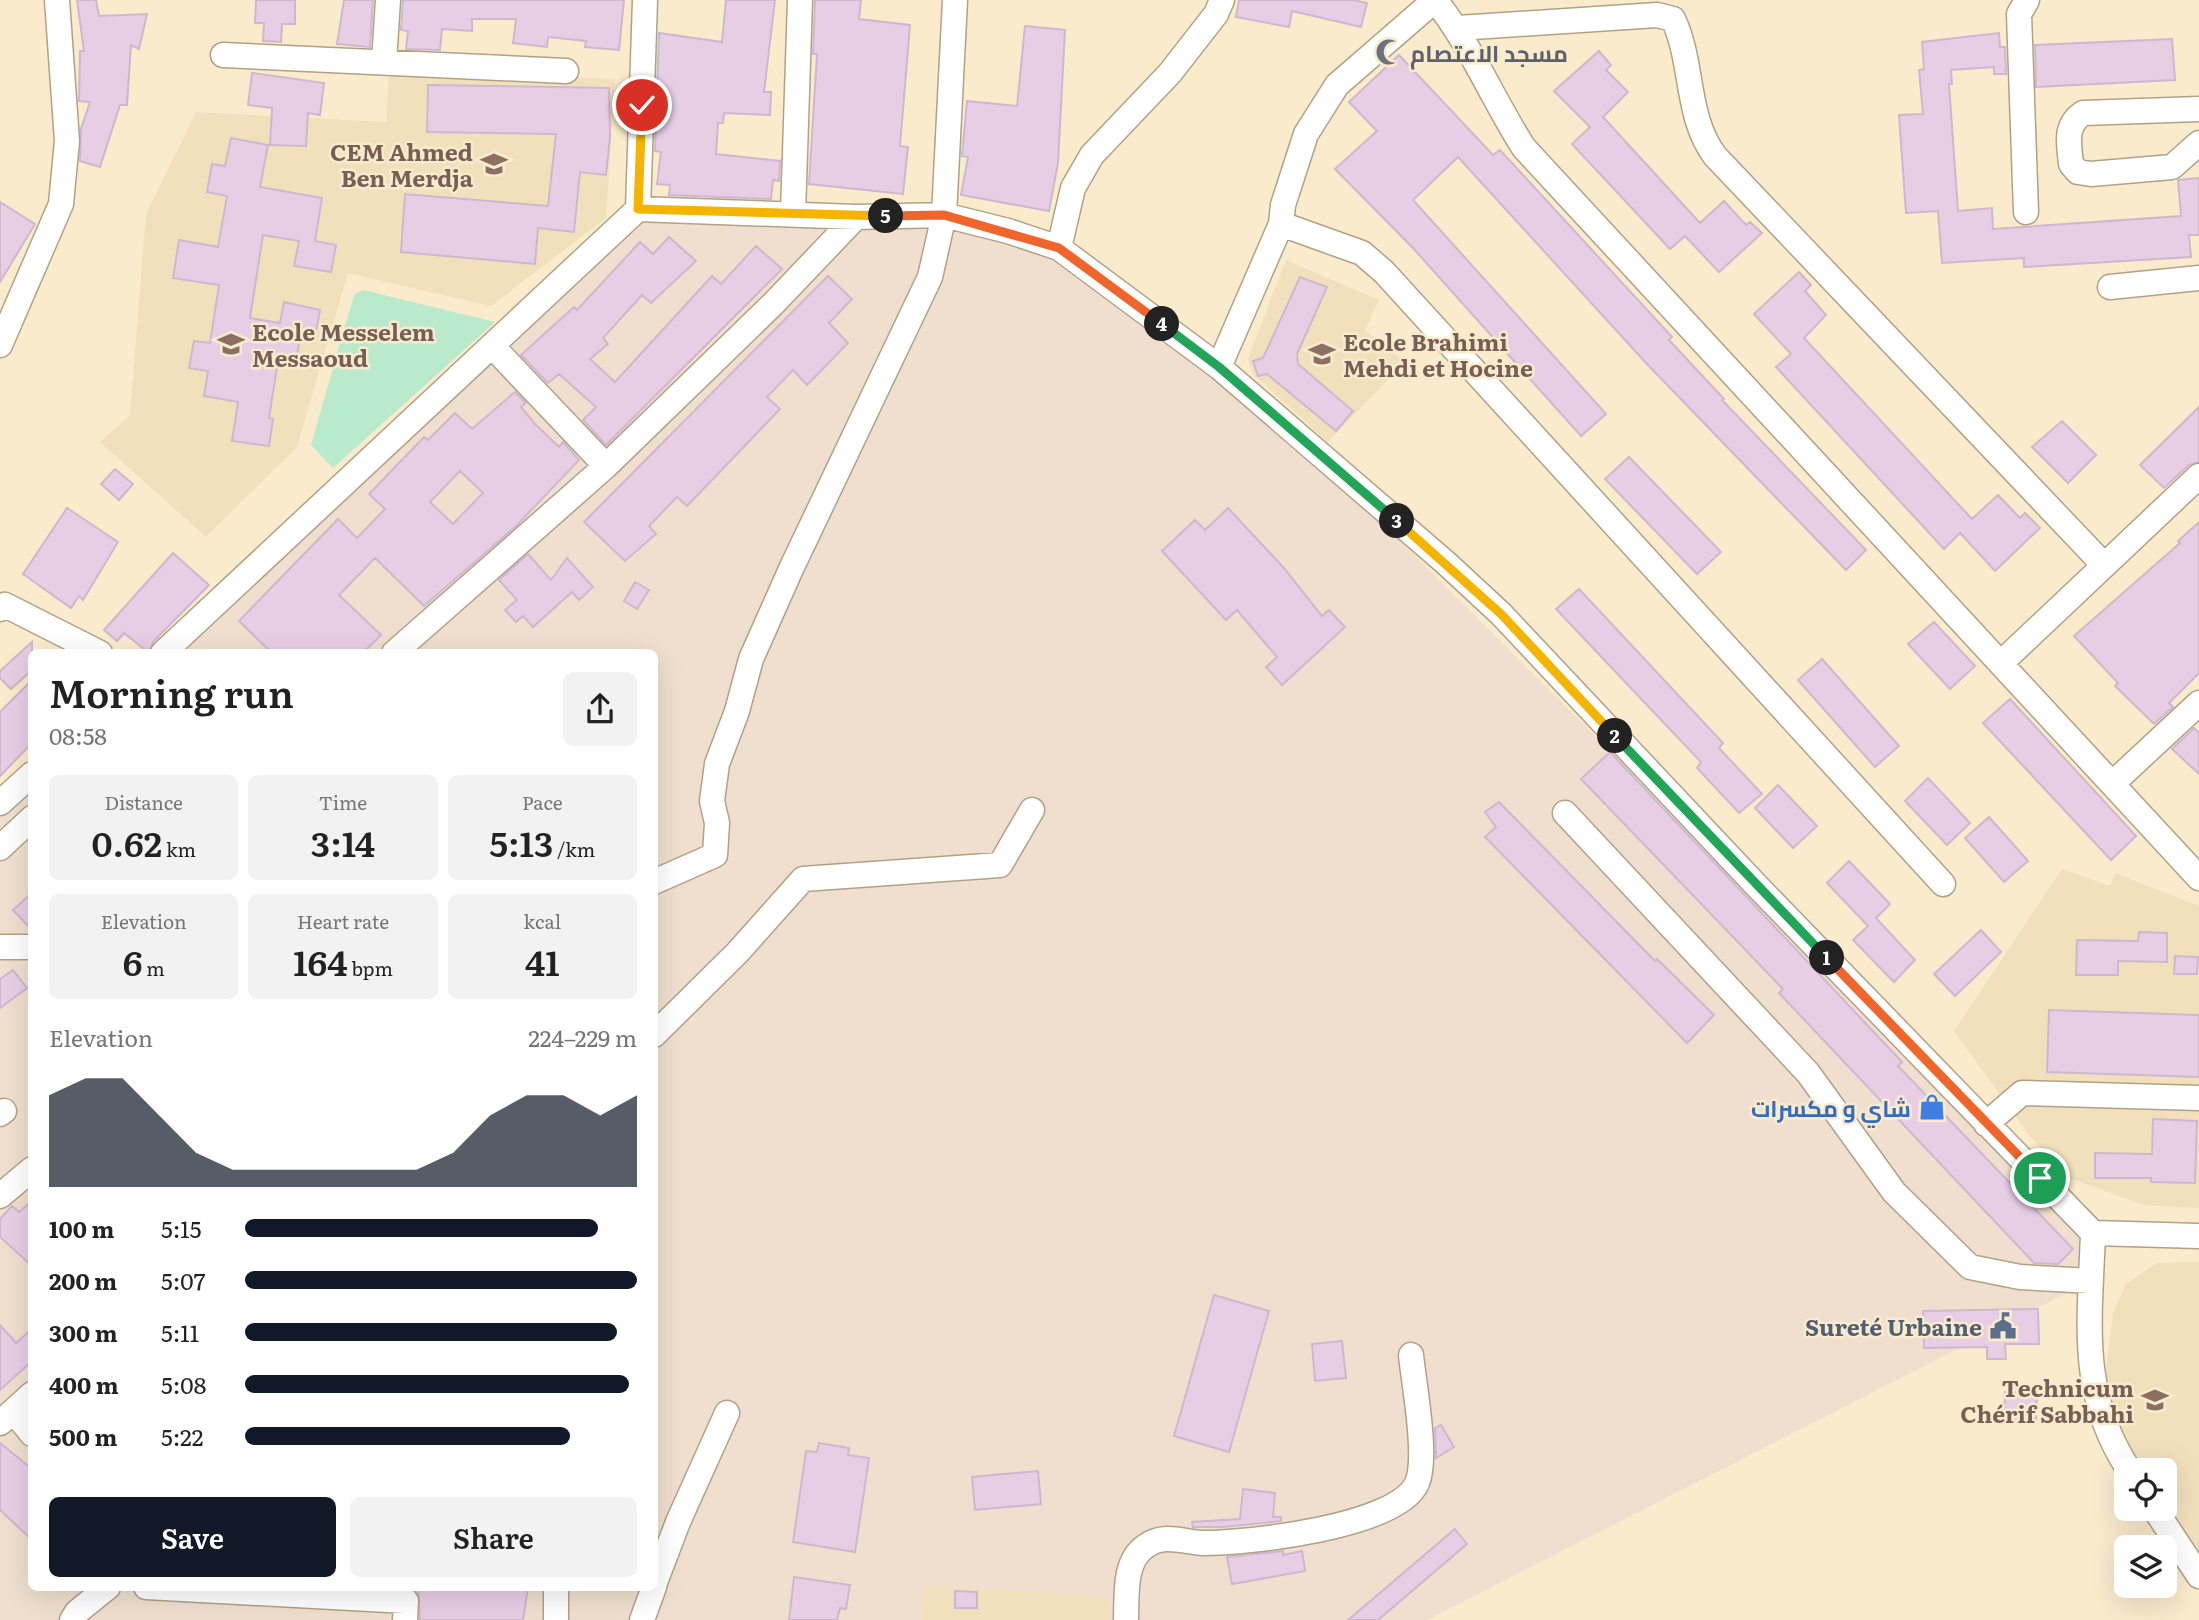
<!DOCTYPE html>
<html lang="en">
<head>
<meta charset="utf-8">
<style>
	body { margin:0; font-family:Literata,Cairo,serif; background:#f2f2f2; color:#222; height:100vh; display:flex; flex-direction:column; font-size:26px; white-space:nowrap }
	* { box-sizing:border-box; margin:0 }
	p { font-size:23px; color:#767676 }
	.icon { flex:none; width:38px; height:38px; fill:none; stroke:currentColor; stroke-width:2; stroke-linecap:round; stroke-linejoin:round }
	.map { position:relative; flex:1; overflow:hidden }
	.panel { position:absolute; left:28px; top:649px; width:630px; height:942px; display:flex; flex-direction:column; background:#fff; border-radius:10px; box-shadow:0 7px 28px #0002 }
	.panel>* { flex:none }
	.buttons { position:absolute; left:2114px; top:1458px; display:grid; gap:14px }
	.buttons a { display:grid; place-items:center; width:63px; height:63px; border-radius:10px; background:#fff; box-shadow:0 7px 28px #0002; font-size:35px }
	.pin { position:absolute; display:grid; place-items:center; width:60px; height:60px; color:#fff; margin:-30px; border:4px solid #fff; border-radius:50%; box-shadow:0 2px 7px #0007 }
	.km { position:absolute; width:35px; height:35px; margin:-18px; border-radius:50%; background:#222; color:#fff; font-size:19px; line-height:35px; text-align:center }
	.round { display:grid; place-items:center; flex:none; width:74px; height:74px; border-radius:10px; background:#f2f2f2 }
	.overview { display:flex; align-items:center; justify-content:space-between; height:119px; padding:0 21px }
	h1 { font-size:38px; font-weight:600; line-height:52px }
	.figures { display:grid; grid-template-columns:repeat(3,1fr); gap:10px; height:119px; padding:7px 21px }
	.figures div { display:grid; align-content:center; border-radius:10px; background:#f2f2f2; text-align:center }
	.figures b { font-size:35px; font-weight:600 }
	.figures small { font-size:19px; font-weight:400 }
	.figures p { font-size:19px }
	.chart { height:196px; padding:14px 21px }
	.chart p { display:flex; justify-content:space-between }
	.chart svg { width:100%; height:126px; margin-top:7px; fill:#111827; opacity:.7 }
	.action { display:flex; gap:14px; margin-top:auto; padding:14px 21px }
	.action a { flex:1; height:80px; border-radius:10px; background:#111827; color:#fff; font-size:28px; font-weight:600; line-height:80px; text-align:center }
	.action a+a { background:#f2f2f2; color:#222 }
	ul { padding:0 21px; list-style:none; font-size:23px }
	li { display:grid; grid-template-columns:112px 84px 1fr; align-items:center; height:52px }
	li i { height:18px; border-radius:9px; background:#111827 }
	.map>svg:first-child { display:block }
</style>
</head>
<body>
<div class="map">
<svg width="2199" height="1620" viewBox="0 0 2199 1620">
	<rect width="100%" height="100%" fill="#faebcd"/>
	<!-- commercial -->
	<path fill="#f0dfce" d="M638,209L856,217L1059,248L1266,407L2093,1233L2091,1281L1427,1620H0V796L31,767L32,1587H654V653H156Z"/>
	<!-- built -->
	<path fill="#f2e0bc" d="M389,71L615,79L606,218L491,306L348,273L297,447L206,537L100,442L130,415L146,214L196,112L386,122Z
		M1286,260L1379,300L1365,330L1405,362L1328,442L1253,374L1248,359Z
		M2062,869L2110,886L2115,873L2199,906V1208L2144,1205L2069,1178L2028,1134L1954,1031Z
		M2199,1262V1556L2165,1505V1470H2141L2118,1426L2105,1375L2113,1313L2126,1284L2157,1263Z
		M924,1585L1110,1597L1109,1620H922Z"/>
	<!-- green -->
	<path fill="#b8eacb" d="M363,290L495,322L333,468L311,445L350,309L355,294Z"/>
	<!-- building -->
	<path fill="#e7cee5" stroke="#cfb7ce" stroke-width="2" fill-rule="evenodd" d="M77,0H96L99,16L147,14L139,49L131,45L127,105H120L100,167L80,161L81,129L90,102L79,101L80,51H84Z
		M256,0H295V24H282L281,42L263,41L264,23H255Z
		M344,0H373L370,47L337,44Z
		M403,0H624L619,50L585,47L586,41L548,37L547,47L513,43L516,19H472V31L442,29L440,50L406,49L408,31L401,30Z
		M726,0H775L764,92H771L770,115L724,113L723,123H718L716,154L780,161L779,181L773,180L771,199L669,195L670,185L657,184L661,152L655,151L659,33L722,42Z
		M815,0H861L859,19L910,25L900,146L908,147L903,194L809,184L817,54H813Z
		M1239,0H1353L1367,3L1361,27L1292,11L1289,27L1236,17Z
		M1025,26L1065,30L1058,163L1049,211L961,195L968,157L962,156L967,101L1017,106Z
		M1999,33L2000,47H2005L2006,74H1994V67L1951,70L1952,84H1949L1958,211L1992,208L1993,229L2181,216L2178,180L2199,178V235H2189L2191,257L2024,267V258L1942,263L1938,211L1906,213L1899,115L1923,114L1919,70L1924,69L1922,42Z
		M2172,39L2175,80L2036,87L2035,45Z
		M1599,51L1611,65L1606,70L1628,92L1603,117L1700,223L1724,201L1746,225L1750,222L1762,233L1719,272L1685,236L1670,249L1572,144L1590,127L1554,91Z
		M1399,55L1493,155L1500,150L1672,337L1669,340L1724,399L1722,400L1866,550L1846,570L1646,363L1458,157L1413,200L1606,414L1581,436L1413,248L1335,169L1377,131L1349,102Z
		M252,73L324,83L320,115L308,113L306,146L270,145L272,108L248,105Z
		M428,85L609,88L610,137L606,175L580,172L574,232L538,228L535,264L401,252L405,194L548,206L556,134L427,132Z
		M231,138L268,145L260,187L322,198L315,241L336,245L331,272L294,266L299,241L263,235L250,318L280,323L284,302L320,310L315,337L301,334L295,365L278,361L269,418L273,419L269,446L232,441L238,402L204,396L208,371L189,368L194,341L210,343L219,285L173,278L179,240L218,247L227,196L207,192L212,164L225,166Z
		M0,202L35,224L0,282Z
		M669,237L696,261L651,303L642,295L603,338L608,344L590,359L615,382L712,276L721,284L756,246L782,269L606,445L583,420L596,407L559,374L548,383L521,355L574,307L577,310L640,242L653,254Z
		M1799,272L1811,285L1805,291L1826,315L1804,338L1972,519L1998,495L2020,518L2025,513L2040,528L1995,571L1960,533L1944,549L1776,367L1791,354L1754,314Z
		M828,276L852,299L829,323L848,343L807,385L793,370L767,397L780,409L687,506L677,497L649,526L656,534L625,561L584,522Z
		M1300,277L1327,287L1297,354L1298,364L1353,411L1336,431L1267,374L1258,376L1253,361L1263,358Z
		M515,392L526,403L521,407L534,423L559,447L563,442L579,460L516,526L424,606L375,558L339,595L381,635L363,653H272L239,621L338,519L357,538L385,509L369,494L424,437L428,440L455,413L472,429ZM460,471L483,493L453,524L430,502Z
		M2199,407V462L2189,465L2164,488L2140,465Z
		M2062,421L2096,455L2068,483L2032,447Z
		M1629,457L1721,552L1697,574L1605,479Z
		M115,469L133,484L119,500L101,484Z
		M67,508L118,542L83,600L79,596L71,608L23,574Z
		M1228,508L1283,567L1322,616L1329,610L1345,627L1282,685L1266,667L1277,657L1237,610L1226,620L1162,551L1195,520L1205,530Z
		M2199,522V673L2169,703L2173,707L2154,724L2115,686L2118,683L2074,636L2180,543L2178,541Z
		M173,553L209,585L153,642L149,653L124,633L117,641L104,630Z
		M528,554L551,580L567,558L593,587L579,600L572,592L533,627L523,616L516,622L505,610L517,600L499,580Z
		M635,582L649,590L637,609L624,601Z
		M1579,589L1723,743L1719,748L1762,794L1739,813L1697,768L1701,762L1556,609Z
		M1934,622L1975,666L1950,689L1908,644Z
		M32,642V670L11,689L0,678V671Z
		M1822,659L1899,746L1875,767L1798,680Z
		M32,680V743L0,776V712Z
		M2010,699L2136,836L2111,860L1983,723Z
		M2194,728L2199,733V774L2172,749Z
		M1610,752L1902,1062L1898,1066L2073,1249L2058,1264L2034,1263L1779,993L1783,989L1581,779Z
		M1928,778L1970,823L1947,845L1905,801Z
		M1778,785L1817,826L1793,848L1755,808Z
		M1499,802L1655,961L1657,959L1714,1015L1687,1043L1485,837L1496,827L1485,812Z
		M1989,817L2028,861L2004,882L1965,838Z
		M1849,861L1890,904L1876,918L1915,960L1894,982L1853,940L1868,926L1827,883Z
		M32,893V930L13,910Z
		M1981,930L2001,952L1955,996L1934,974Z
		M2139,932L2167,933V962L2118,961V975H2076L2077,940L2138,941Z
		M2175,956L2198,957L2197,974H2174Z
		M13,970L27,988L0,1008V979Z
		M2049,1010L2199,1015V1077L2047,1072Z
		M2153,1119L2197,1121L2195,1183L2151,1182V1178H2095V1153L2152,1154Z
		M32,1201V1266L0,1237V1219L12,1206L19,1212Z
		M1214,1295L1269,1311L1229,1452L1174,1436Z
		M2038,1309L2039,1344H2005L2006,1359H1987V1347L1924,1348L1923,1311Z
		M0,1325L16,1343L32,1329V1361L0,1390Z
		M1342,1341L1346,1378L1315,1381L1312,1344Z
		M2005,1392L2037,1393L2036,1421L2004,1420Z
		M1441,1425L1454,1447L1436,1458L1435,1428Z
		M0,1443L32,1469V1540L0,1510Z
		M819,1443L849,1448L848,1455L869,1458L855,1552L793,1542L806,1451L817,1452Z
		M1038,1471L1041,1504L975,1510L972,1477Z
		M1243,1489L1275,1493L1273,1517H1281V1521L1223,1527H1193L1192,1522L1240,1519Z
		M1455,1529L1467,1544L1378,1620H1348Z
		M1283,1551V1555L1302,1551L1305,1571L1232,1584L1227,1557Z
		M794,1577L850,1585L846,1609L840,1608L837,1620H789Z
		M418,1587H528L523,1620H420Z
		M955,1591L977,1592V1608H955Z"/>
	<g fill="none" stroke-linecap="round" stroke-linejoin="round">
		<!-- minor casing -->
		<g stroke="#b0a286" stroke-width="27">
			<path id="minor" d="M1435,0C1471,45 1493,100 1524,148L2199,878
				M1458,28L1657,15L1673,19C1694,63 1685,116 1715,156L2103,564
				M223,55L566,71
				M384,62L388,0
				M2199,109L2083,113C2064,126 2069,143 2071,164L2078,172L2091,174L2172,167L2199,143
				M638,209L645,0
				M2026,212L2019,14L2027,0
				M793,214L800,0
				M1281,224L1283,205L1306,134L1337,85L1435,0
				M1059,248L1073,188L1092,155L1170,73L1216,14L1222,0
				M2110,287L2199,278
				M0,345L61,204L67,141L57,0
				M493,347L606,466L774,303L856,217
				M1219,367L1281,224L1362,253L1384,272L1943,884
				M0,609L5,605L100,653
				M163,653L638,209L856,217L944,215L1008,231L1059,248L1219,367L1446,563L1501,614L1755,884L2093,1233C2090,1320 2078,1393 2129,1470
				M394,653L606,466
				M2001,663L2199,476
				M2113,783L2199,703
				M0,803L32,774
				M1565,813L1808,1073L1894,1192L1970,1267L2020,1277L2091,1281
				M0,848L32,818
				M654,882L715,855L717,823L712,801L717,764L737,711L751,659L791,569L930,277L944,215L955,0
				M0,947H32
				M654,1035L738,952L803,879L1000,865L1032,810
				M0,1114L4,1111
				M1986,1124L2022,1093L2199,1098
				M0,1196L32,1169
				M2093,1233L2199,1236
				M13,1411L32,1434
				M0,1423L32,1394
				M2154,1508L2199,1576
				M654,1585L678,1522L727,1413
				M146,1587L406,1601L405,1620
				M556,1587V1620
				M72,1620L77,1612L108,1587
				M642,1620L654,1587
				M1126,1620C1127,1596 1123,1561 1146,1546C1164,1533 1183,1542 1203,1543C1248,1543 1398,1527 1417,1483C1428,1458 1414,1385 1411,1355"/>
		</g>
		<!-- minor -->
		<use href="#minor" stroke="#fff" stroke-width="24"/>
	</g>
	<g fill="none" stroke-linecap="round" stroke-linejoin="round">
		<!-- split-1 casing -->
		<g stroke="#fff" stroke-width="14">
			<path id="split-1" d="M1827,958L2040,1178"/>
		</g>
		<!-- split-2 casing -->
		<g stroke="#fff" stroke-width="14">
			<path id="split-2" d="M1615,736L1827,958"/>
		</g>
		<!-- split-3 casing -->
		<g stroke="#fff" stroke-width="14">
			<path id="split-3" d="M1397,521L1501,614L1615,736"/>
		</g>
		<!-- split-4 casing -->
		<g stroke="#fff" stroke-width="14">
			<path id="split-4" d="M1162,324L1219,367L1397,521"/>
		</g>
		<!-- split-5 casing -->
		<g stroke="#fff" stroke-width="14">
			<path id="split-5" d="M886,216L944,215L1059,248L1162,324"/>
		</g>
		<!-- split-6 casing -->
		<g stroke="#fff" stroke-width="14">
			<path id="split-6" d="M642,105L638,209L886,216"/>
		</g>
		<!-- split-1 -->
		<use href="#split-1" stroke="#f0652b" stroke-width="9"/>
		<!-- split-2 -->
		<use href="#split-2" stroke="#22a559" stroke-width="9"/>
		<!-- split-3 -->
		<use href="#split-3" stroke="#f5b400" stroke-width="9"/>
		<!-- split-4 -->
		<use href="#split-4" stroke="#22a559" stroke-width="9"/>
		<!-- split-5 -->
		<use href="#split-5" stroke="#f0652b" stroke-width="9"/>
		<!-- split-6 -->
		<use href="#split-6" stroke="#f5b400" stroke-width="9"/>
	</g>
	<!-- icons -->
	<defs>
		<g id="mosque-bare" transform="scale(2.1)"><path d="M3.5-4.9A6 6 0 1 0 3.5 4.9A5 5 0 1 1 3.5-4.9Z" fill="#6b7280" stroke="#faebcd" stroke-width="2.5" paint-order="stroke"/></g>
		<g id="school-bare" transform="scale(2.1)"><path d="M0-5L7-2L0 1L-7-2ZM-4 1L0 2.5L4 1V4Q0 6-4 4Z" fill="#8d6e63" stroke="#faebcd" stroke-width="2.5" paint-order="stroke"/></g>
		<g id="shop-bare" transform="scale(2.1)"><path d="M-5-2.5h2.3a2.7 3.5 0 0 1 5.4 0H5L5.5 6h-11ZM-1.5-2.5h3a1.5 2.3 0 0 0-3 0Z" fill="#3f7fe0" stroke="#faebcd" stroke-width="2.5" paint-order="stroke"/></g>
		<g id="civic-bare" transform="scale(2.1)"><path d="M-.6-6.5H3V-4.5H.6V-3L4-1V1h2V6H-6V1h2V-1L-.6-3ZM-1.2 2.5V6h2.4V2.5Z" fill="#5c6f8a" stroke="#faebcd" stroke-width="2.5" paint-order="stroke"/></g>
	</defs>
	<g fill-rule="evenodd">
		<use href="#mosque-bare" x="1389" y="52"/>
		<use href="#school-bare" x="494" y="164"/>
		<use href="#school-bare" x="231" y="344"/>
		<use href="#school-bare" x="1322" y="354"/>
		<use href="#shop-bare" x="1932" y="1107"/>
		<use href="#civic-bare" x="2003" y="1326"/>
		<use href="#school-bare" x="2155" y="1400"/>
	</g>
	<g text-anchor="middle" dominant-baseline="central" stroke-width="5" stroke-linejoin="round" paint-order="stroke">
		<!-- worship labels -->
		<g font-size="23" font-weight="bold" fill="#5b616d" stroke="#faebcd" text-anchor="start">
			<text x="1410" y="52">مسجد الاعتصام</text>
		</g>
		<!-- education labels -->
		<g font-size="23" font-weight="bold" fill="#785e54" stroke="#faebcd" text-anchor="end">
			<text x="473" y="151">CEM Ahmed<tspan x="473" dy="26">Ben Merdja</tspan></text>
			<text x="252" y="331" text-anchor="start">Ecole Messelem<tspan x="252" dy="26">Messaoud</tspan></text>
			<text x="1343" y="341" text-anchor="start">Ecole Brahimi<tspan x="1343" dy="26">Mehdi et Hocine</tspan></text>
			<text x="2134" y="1387">Technicum<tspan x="2134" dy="26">Chérif Sabbahi</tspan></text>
		</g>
		<!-- shop labels -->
		<g font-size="23" font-weight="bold" fill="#366cbe" stroke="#faebcd" text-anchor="end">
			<text x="1911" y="1107">شاي و مكسرات</text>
		</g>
		<!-- service labels -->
		<g font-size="23" font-weight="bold" fill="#4e5e75" stroke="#faebcd" text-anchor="end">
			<text x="1982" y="1326">Sureté Urbaine</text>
		</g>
	</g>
</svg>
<div class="buttons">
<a><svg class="icon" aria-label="locate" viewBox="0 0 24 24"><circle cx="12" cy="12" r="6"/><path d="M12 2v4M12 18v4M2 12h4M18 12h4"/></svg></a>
<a><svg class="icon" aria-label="layers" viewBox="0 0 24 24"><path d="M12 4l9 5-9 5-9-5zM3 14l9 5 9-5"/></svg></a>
</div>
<div class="pin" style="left:2040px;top:1178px;background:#1e9e55"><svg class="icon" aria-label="arrive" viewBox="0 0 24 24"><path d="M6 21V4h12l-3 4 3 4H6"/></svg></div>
<div class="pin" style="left:642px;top:105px;background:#d93025"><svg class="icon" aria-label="check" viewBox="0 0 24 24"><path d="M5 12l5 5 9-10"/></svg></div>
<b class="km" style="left:1827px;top:958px">1</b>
<b class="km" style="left:1615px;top:736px">2</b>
<b class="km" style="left:1397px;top:521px">3</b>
<b class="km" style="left:1162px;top:324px">4</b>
<b class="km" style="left:886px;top:216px">5</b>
<section class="panel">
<div class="overview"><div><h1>Morning run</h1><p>08:58</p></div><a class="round"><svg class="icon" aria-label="share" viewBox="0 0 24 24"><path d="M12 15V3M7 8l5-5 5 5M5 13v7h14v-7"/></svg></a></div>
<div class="figures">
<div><p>Distance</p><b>0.62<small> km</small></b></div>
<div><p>Time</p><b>3:14</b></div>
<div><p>Pace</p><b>5:13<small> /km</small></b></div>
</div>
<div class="figures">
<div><p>Elevation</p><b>6<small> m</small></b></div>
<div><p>Heart rate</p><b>164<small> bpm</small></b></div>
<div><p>kcal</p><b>41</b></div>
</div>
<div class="chart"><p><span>Elevation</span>224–229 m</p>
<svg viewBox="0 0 160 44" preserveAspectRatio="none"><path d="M0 44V12L10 6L20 6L30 19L40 32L50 38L60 38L70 38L80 38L90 38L100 38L110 32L120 19L130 12L140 12L150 19L160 12V44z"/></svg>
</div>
<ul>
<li><b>100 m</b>5:15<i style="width:90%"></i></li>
<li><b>200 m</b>5:07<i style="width:100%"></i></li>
<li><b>300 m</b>5:11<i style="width:95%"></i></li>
<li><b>400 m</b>5:08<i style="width:98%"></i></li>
<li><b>500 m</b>5:22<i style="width:83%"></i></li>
</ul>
<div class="action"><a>Save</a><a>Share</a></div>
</section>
</div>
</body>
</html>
